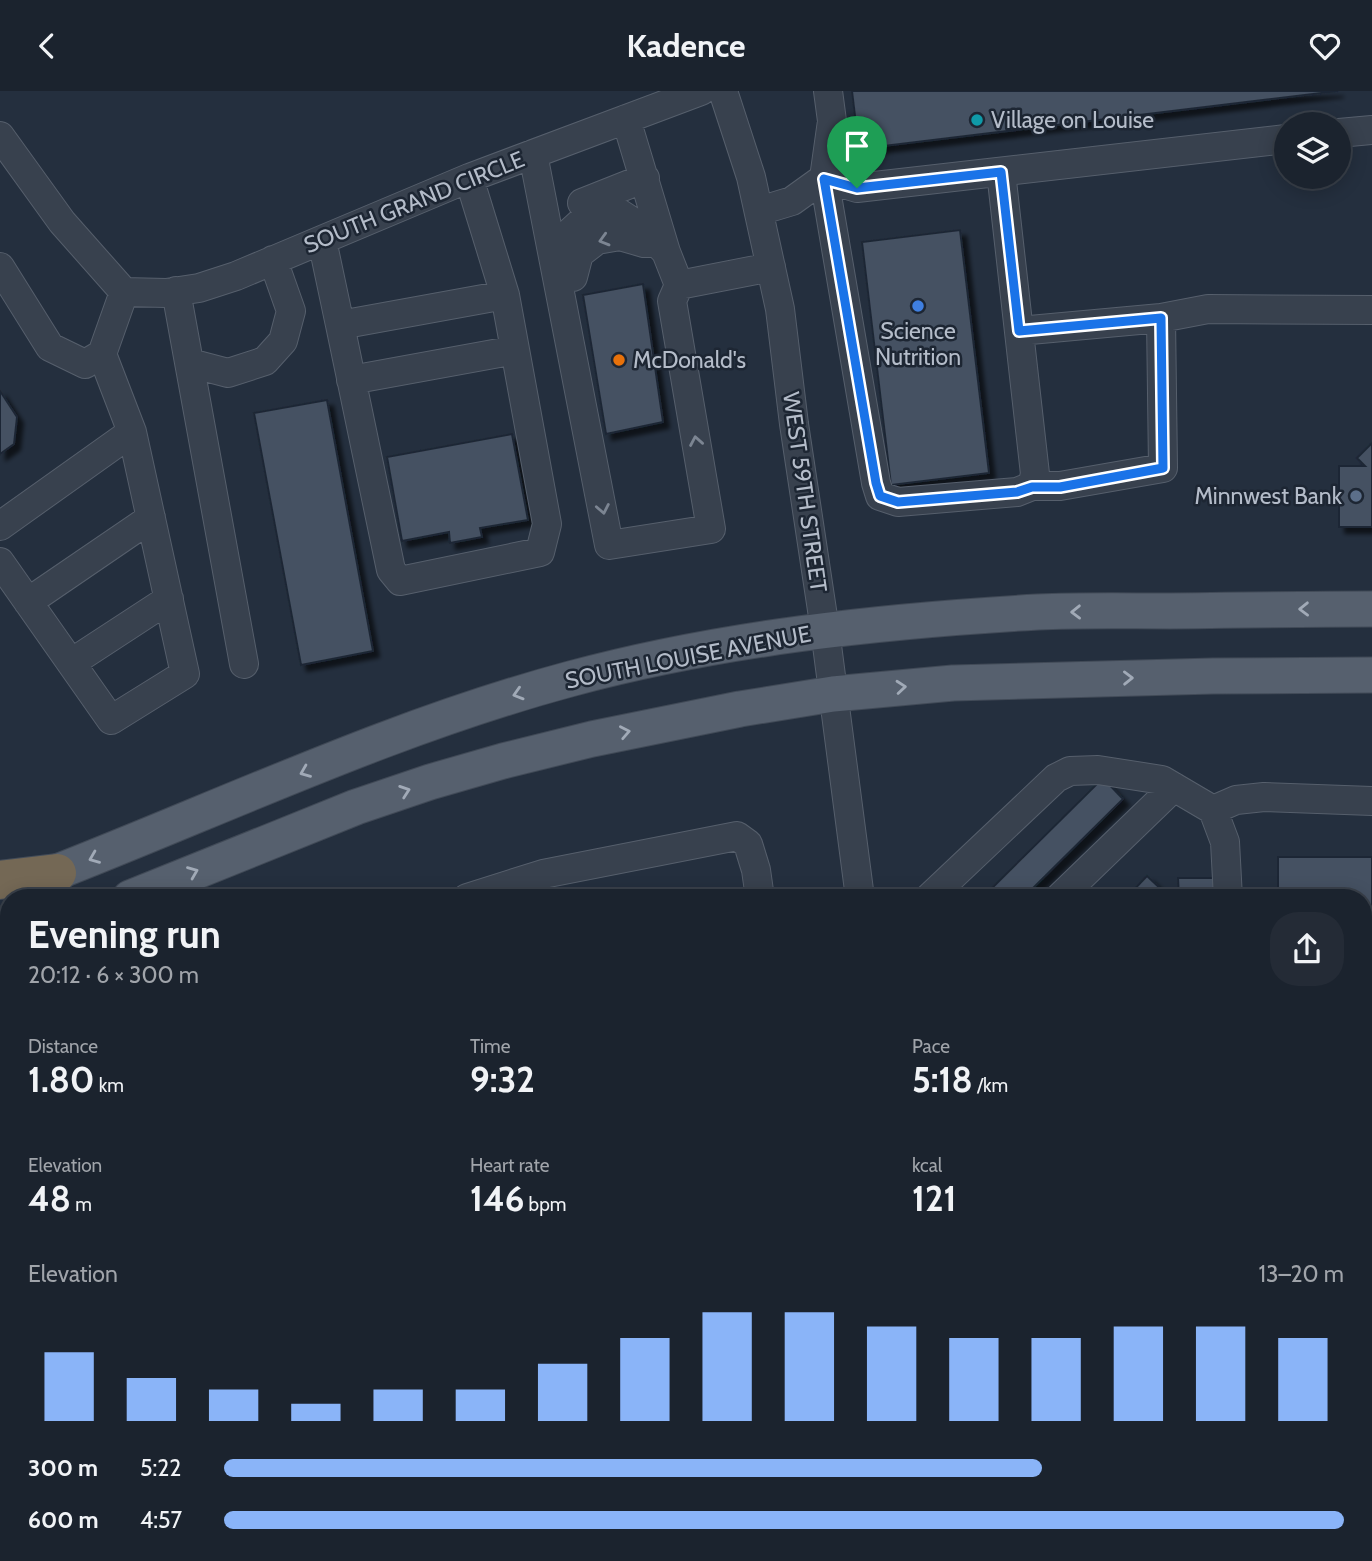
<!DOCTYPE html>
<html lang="en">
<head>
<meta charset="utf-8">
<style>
	body { margin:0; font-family:Cabin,sans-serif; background:#242b36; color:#f1f3f6; height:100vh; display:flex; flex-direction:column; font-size:26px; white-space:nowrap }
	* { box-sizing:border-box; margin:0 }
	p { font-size:23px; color:#a0a4aa }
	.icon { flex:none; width:38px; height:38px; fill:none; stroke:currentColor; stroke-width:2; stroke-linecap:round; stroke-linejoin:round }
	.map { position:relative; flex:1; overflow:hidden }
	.drawer { position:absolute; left:0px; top:798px; width:1372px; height:672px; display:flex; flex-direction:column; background:#1b232e; border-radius:28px 28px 0 0; box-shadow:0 4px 18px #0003,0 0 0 2px #39404a }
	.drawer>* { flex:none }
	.controls { position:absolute; left:1274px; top:21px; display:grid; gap:14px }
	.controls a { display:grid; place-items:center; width:77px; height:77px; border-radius:50%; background:#1b232e; box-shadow:0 4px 18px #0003,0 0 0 2px #39404a; font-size:35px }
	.pin { position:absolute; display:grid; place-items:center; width:60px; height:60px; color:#fff; margin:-72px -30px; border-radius:50% 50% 50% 0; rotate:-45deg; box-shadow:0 0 7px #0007 }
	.pin .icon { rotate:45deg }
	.round { display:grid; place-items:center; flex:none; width:74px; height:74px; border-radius:28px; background:#242b36 }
	.overview { display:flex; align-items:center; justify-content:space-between; height:119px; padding:0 28px }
	h1 { font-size:38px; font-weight:800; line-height:52px }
	.metrics { display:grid; grid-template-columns:repeat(3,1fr); gap:10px; height:119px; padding:7px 28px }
	.metrics div { display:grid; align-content:center }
	.metrics b { font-size:35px; font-weight:800 }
	.metrics small { font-size:19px; font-weight:400 }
	.metrics p { font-size:19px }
	.chart { height:196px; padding:14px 28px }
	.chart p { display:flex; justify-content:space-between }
	.chart svg { width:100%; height:126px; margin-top:7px; stroke:#8ab4f8; stroke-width:6 }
	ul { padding:0 28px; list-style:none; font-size:23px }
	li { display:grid; grid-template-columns:112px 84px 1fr; align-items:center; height:52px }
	li i { height:18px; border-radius:9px; background:#8ab4f8 }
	header { display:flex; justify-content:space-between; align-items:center; height:91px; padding:0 28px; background:#1b232e; font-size:32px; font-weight:800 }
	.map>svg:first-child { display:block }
</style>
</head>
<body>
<header><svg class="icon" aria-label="back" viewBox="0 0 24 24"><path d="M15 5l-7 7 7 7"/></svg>Kadence<svg class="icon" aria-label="heart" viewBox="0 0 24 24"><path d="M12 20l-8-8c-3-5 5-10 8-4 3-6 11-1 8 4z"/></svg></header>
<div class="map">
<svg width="1372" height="1470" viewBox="0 0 1372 1470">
	<defs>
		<filter id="shadow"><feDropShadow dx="6" dy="6" stdDeviation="2" flood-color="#0009"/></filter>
	</defs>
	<rect width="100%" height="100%" fill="#242f3e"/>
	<!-- building -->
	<path fill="#455162" stroke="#1f2835" stroke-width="2" filter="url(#shadow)" d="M852,0H1338L859,58Z
		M960,139L989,382L891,394L862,151Z
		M643,193L663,331L606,343L583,204Z
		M0,300L17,326L14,353L0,363Z
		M327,309L373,560L301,574L254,322Z
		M512,343L528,429L480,437L482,446L450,452L449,441L402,450L387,366Z
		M1372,352V436H1339V375H1365L1357,367Z
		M1103,687L1123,708L1023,807H982Z
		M1278,766H1372V965H1363V807H1278Z
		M1147,785L1164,801V807H1126Z
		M1178,787H1214V807H1179Z
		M1363,1043H1372V1199H1363Z"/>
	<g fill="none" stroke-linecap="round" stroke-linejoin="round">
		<!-- minor casing -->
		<g stroke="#565f6c" stroke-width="30">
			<path id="minor" d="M723,0L751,86L780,218L794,333L825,539L860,807
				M1339,42L1372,39
				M0,45L62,131L124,201
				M533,63L609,454L711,438L672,210L679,194L666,161L626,28
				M1001,81L1035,383L1032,395L1017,401L898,411L880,405L876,392L824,87L857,97L1286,48
				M582,112L645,87
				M759,120L792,110L824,87L832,30L828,0
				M322,149L340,234L505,204L469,87
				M0,176L50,256L85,273L102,263L124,201
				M571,178L567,167V144L590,123L613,118L644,138L664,159
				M573,186L579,163L597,149L620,145L644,152H653
				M679,194L771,176
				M176,200L244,573
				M124,201L166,202L199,197L236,185L469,87L701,0
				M340,234L391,479L400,490L540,461L547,433L505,204
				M1019,240L1161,227
				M190,272L228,282L265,270L283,250L291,220L273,169
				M351,289L515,259
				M1032,395H1060L1163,377L1161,227L1208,218L1372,219
				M0,435L132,341
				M0,471L111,629L185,583L132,341L102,263
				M28,511L151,427
				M71,572L169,508
				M1213,719L1236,709L1264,706L1372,710
				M467,807L543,783L737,745L748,753L756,779L760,807
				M929,807L1056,687L1070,680L1098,679L1162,689L1213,719L1225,751L1228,807
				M1059,807L1174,696
				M1363,987H1372
				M361,1461L362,1470
				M922,1461L951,1470
				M1176,1461V1470
				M1217,1461V1470
				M690,1470L698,1461"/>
		</g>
		<!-- major casing -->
		<g stroke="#414a57" stroke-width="37">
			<path id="major" d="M29,792C209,723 384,638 570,588C722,547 880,530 1038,521C1082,519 1126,520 1170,520C1237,519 1305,518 1372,518
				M130,807L356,716L430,691L503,670L592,648L740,618L833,603L953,592L1213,585L1372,584
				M0,860L9,856"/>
		</g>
		<!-- highway casing -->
		<g stroke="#434c59" stroke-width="40">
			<path id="highway" d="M0,789L57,782
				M0,1169L9,1200
				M52,1461L53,1470"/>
		</g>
		<!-- minor -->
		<use href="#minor" stroke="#38414e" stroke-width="28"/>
		<!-- major -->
		<use href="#major" stroke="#56606e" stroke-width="35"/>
		<!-- highway -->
		<use href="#highway" stroke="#746855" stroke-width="38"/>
	</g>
	<!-- one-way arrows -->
	<defs><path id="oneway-chevron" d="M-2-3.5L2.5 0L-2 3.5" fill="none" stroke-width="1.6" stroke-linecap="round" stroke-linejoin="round" transform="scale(1.75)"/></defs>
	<g stroke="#7c8592">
		<use href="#oneway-chevron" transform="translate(604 149) rotate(164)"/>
		<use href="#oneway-chevron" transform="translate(696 350) rotate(-100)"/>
		<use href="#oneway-chevron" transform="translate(603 418) rotate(79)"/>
	</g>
	<g stroke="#a1aab7">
		<use href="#oneway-chevron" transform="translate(1304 518) rotate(179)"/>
		<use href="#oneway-chevron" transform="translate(1076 521) rotate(179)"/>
		<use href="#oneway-chevron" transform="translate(1128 587) rotate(-1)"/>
		<use href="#oneway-chevron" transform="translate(901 596) rotate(-5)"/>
		<use href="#oneway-chevron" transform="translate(518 603) rotate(163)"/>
		<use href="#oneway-chevron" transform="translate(625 641) rotate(-11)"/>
		<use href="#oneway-chevron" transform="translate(305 681) rotate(158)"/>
		<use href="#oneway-chevron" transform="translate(405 700) rotate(-19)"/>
		<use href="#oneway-chevron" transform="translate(94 767) rotate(158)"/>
		<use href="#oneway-chevron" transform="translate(193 781) rotate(-22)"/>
	</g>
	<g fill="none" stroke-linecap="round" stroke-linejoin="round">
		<!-- route casing -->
		<g stroke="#fff" stroke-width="14">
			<path id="route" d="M1001,81L1019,240L1161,227L1163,377L1060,396H1032L1017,401L898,411L880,405L876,392L824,88L857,97Z"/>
		</g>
		<!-- route -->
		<use href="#route" stroke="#1a73e8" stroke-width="9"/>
	</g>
	<!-- markers -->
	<circle fill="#0f9aa8" stroke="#1d2633" stroke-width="2.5" cx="977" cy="29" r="7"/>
	<circle fill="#3f7fe0" stroke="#1d2633" stroke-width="2.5" cx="918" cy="215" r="7"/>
	<circle fill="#e8710a" stroke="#1d2633" stroke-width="2.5" cx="619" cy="269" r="7"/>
	<circle fill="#5c6f8a" stroke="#1d2633" stroke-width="2.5" cx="1356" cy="405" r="7"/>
	<g text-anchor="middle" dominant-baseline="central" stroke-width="5" stroke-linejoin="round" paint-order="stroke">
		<!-- poi labels -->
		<g font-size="23" fill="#b4bcc9" stroke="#1d2633" text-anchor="start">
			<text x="991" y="29">Village on Louise</text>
			<text x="918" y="240" text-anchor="middle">Science<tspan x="918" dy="26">Nutrition</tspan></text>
			<text x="633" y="269">McDonald's</text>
			<text x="1342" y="405" text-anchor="end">Minnwest Bank</text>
		</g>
		<!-- street labels -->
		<g font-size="23" fill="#b4bcc9" stroke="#1d2633">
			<text transform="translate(414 111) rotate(-22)">SOUTH GRAND CIRCLE</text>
			<text transform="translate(805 401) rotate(82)">WEST 59TH STREET</text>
			<text transform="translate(688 566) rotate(-11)">SOUTH LOUISE AVENUE</text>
		</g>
	</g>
</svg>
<div class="controls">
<a><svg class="icon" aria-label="layers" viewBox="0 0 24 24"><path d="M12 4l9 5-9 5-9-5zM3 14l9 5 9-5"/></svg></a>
</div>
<div class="pin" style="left:857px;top:97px;background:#1e9e55"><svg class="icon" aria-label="arrive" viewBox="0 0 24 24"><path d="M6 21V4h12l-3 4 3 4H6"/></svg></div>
<section class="drawer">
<div class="overview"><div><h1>Evening run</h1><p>20:12 · 6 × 300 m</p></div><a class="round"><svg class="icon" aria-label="share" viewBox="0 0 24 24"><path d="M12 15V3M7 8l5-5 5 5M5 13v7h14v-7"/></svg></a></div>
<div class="metrics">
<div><p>Distance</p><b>1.80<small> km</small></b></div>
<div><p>Time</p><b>9:32</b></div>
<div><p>Pace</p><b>5:18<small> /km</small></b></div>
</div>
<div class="metrics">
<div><p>Elevation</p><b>48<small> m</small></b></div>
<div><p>Heart rate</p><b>146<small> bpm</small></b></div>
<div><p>kcal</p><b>121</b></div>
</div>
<div class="chart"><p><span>Elevation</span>13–20 m</p>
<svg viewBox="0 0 160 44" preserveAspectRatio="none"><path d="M5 44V20M15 44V29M25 44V33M35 44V38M45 44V33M55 44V33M65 44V24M75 44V15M85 44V6M95 44V6M105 44V11M115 44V15M125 44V15M135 44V11M145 44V11M155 44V15"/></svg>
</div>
<ul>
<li><b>300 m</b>5:22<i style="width:73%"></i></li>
<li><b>600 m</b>4:57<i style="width:100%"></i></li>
</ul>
</section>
</div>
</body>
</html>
